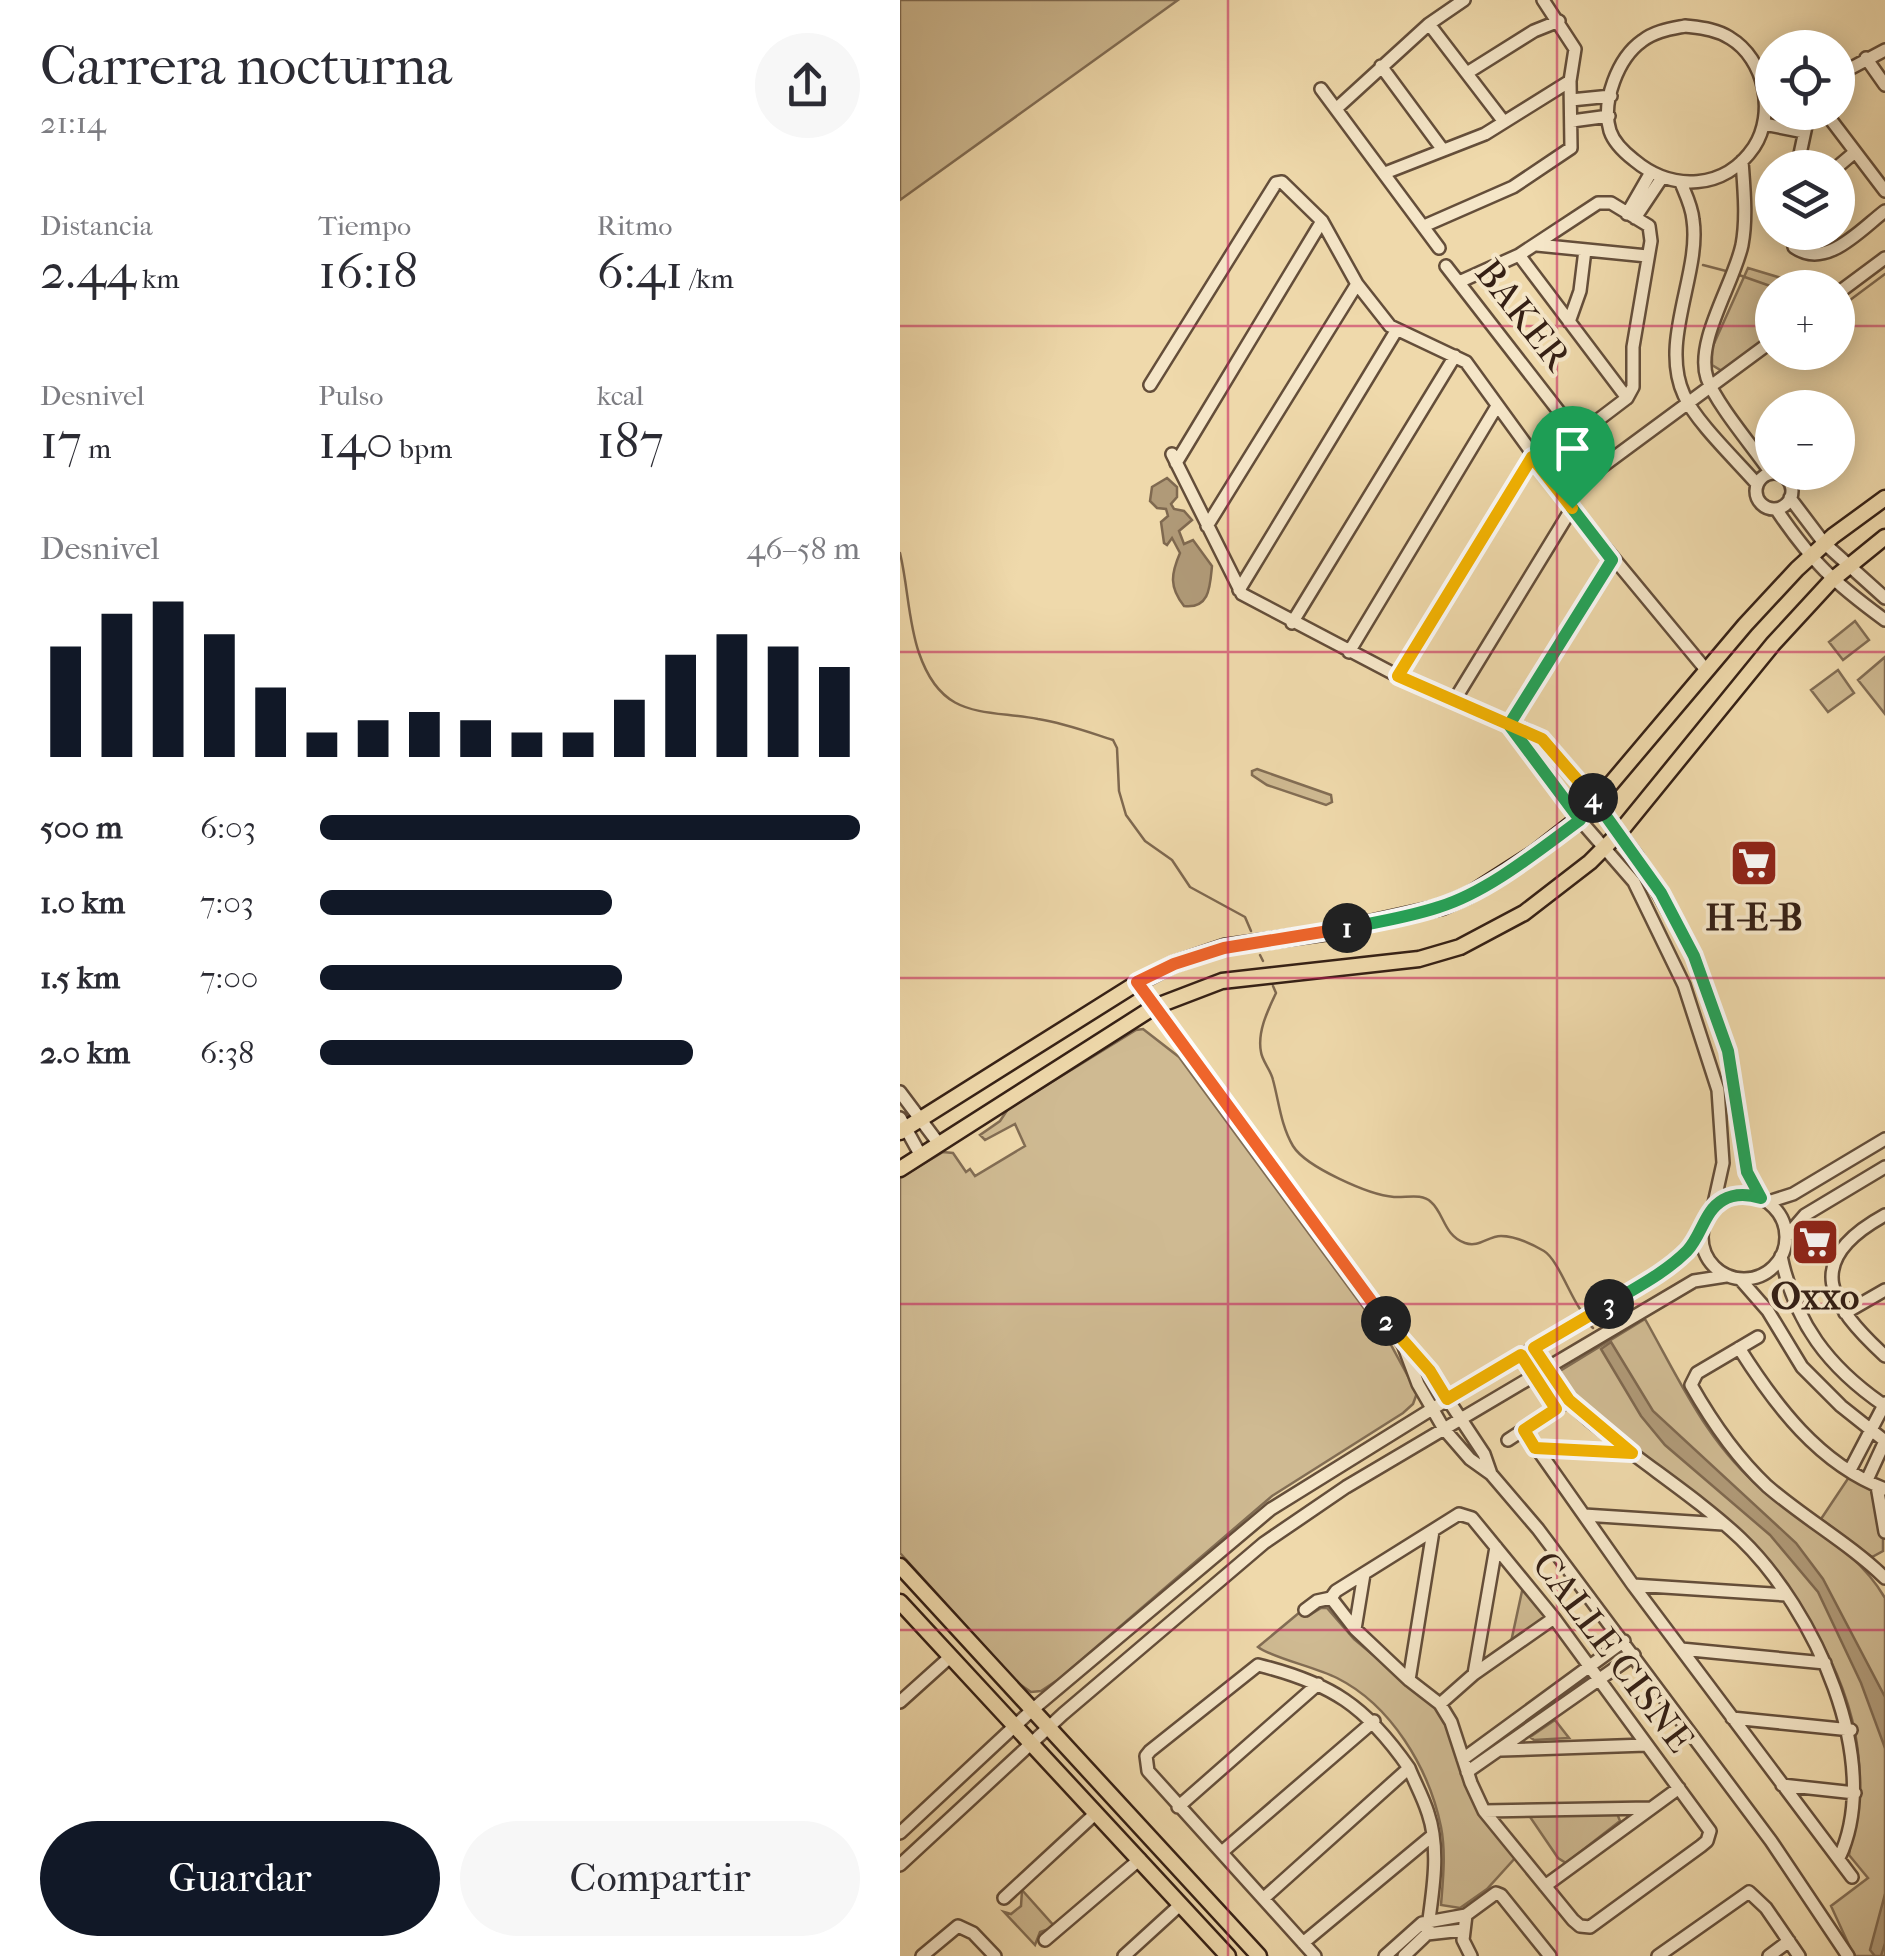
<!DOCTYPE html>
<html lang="es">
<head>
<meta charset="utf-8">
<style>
	body { margin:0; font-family:"IM FELL French Canon",serif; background:#f7f7f7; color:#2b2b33; height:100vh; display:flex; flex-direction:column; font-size:38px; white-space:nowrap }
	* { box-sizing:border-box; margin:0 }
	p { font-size:32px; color:#7c7c81 }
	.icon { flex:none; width:55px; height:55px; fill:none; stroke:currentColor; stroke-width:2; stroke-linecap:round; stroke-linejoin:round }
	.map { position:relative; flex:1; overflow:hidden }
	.sheet { display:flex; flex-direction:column; background:#fff; width:900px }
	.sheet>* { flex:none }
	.controls { position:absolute; left:855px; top:30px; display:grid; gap:20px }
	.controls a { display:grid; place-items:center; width:100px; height:100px; border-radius:50%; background:#fff; box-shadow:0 5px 25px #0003; font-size:50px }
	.pin { position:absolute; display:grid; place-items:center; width:85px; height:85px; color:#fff; margin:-102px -42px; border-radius:50% 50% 50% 0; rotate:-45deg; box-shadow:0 0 10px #0007 }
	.pin .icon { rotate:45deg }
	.km { position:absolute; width:50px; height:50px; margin:-25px; border-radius:50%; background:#222; color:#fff; font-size:28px; line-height:50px; text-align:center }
	.round { display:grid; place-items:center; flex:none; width:105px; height:105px; border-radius:52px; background:#f7f7f7 }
	.summary { display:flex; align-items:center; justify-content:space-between; height:170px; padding:0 40px }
	h1 { font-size:55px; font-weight:600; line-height:75px }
	.metrics { display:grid; grid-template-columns:repeat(3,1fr); gap:15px; height:170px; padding:10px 40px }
	.metrics div { display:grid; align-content:center }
	.metrics b { font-size:50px; font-weight:600 }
	.metrics small { font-size:28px; font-weight:400 }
	.metrics p { font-size:28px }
	.chart { height:280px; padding:20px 40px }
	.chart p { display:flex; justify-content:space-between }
	.chart svg { width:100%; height:180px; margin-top:10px; stroke:#111827; stroke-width:6 }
	.button { display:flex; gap:20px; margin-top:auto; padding:20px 40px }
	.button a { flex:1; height:115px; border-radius:60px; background:#111827; color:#fff; font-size:40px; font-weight:600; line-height:115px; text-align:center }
	.button a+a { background:#f7f7f7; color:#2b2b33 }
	ul { padding:0 40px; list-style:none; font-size:32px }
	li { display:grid; grid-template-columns:160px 120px 1fr; align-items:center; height:75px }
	li i { height:25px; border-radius:12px; background:#111827 }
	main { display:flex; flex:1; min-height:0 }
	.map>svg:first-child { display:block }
</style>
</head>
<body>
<main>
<section class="sheet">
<div class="summary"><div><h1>Carrera nocturna</h1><p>21:14</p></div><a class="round"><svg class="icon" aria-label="share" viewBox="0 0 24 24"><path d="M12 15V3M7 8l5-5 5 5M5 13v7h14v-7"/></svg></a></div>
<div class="metrics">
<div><p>Distancia</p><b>2.44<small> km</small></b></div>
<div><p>Tiempo</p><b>16:18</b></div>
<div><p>Ritmo</p><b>6:41<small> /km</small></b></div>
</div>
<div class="metrics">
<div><p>Desnivel</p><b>17<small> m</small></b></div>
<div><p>Pulso</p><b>140<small> bpm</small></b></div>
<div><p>kcal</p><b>187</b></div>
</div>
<div class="chart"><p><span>Desnivel</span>46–58 m</p>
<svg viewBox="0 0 160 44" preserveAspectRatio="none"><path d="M5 44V17M15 44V9M25 44V6M35 44V14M45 44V27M55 44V38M65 44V35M75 44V33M85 44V35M95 44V38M105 44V38M115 44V30M125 44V19M135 44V14M145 44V17M155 44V22"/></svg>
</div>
<ul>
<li><b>500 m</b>6:03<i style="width:100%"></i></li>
<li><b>1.0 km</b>7:03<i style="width:54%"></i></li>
<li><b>1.5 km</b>7:00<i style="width:56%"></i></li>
<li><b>2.0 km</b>6:38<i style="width:69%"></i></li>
</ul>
<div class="button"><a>Guardar</a><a>Compartir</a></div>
</section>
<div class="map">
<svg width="985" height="1956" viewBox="0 0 985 1956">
	<rect width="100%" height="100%" fill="#efd9ab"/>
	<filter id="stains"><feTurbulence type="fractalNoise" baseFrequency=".002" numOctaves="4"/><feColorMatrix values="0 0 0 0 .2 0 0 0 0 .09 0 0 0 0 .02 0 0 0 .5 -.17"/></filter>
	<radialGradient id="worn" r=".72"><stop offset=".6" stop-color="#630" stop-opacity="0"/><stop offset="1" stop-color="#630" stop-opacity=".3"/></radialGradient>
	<!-- green -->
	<path fill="#cfba92" stroke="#826d54" stroke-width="2.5" d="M0,0H278L0,200Z
		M848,268L911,287L872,288V334L822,371L812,365V348Z
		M955,621L969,640L943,660L929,642Z
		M985,657V714L958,680Z
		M938,670L954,693L928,712L911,690Z
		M357,769L431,795L432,802L426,805L367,785L352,775V771Z
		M243,1029L279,1057L491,1345L517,1393L513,1404L503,1413L372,1496L159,1679L141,1691L131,1692L118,1683L0,1553V1178L43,1152L53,1153L66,1172L70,1169L75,1176L125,1146L115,1124L85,1140L80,1135L100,1121L108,1109L236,1030Z
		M745,1319C780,1381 808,1445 864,1491C907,1528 955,1547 985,1598V1956H954L931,1906L968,1878L949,1855C952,1835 957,1815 959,1795C966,1702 911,1609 850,1544C826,1519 794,1499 767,1477C728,1446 683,1417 660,1371Z
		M951,1474L971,1490L983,1535V1551L972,1557L921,1519Z
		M624,1582L645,1615L641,1622L611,1642Z
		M421,1608H427L454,1639L545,1715L570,1794L580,1813L616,1857L587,1889L560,1908L541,1905C543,1879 546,1853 541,1827C529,1768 491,1705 437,1678C416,1667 372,1658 358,1647L400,1612L408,1616Z
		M655,1720L669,1738L634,1740L630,1737Z
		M716,1811L720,1821L666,1863L658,1858L628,1814Z
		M122,1890L155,1927L140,1932L135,1945L104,1912L111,1914L121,1906Z"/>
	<!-- water -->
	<path fill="#b09a78" stroke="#7f6950" stroke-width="2.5" d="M267,478L277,487V497L271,504L274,509L284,511L292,520L279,531L284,544L293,540L312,566C310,586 310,609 284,606C269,587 271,574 280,553L272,538L267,545L264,543L261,522L268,516L266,509L257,508L250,501L252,487Z
		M711,1342L753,1411L896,1543L923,1579L985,1697V1748L961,1683L918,1592L870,1535L765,1445L741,1416L701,1349Z
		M985,1894V1943L981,1956H975L970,1950Z"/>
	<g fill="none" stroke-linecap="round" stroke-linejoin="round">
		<!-- stream -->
		<path stroke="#7f6950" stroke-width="2.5" d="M803,265L830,272
			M839,275L876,288
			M938,309L985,274
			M0,553C8,586 8,621 19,653C42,720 82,709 138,719C164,723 188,732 213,740L217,748L219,791L226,815L245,841L272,860L290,887L345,917L351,931
			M360,955L363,961
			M373,986L376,993C368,1010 357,1032 361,1052C362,1061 371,1070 373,1080C379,1102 381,1126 393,1146C406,1167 469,1195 494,1197C506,1198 522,1193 531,1202C544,1213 544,1236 565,1243C579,1248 588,1236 601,1236C615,1236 632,1244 644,1251C657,1259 669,1293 680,1309
			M691,1326L693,1328"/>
		<!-- minor casing -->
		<g stroke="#644e3a" stroke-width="16">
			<path id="minor" d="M529,24L604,122
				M785,26C801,28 816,29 830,38C865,59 876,113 854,147C825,190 772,192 734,160C725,153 714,143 710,131C701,102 718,58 742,41C755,31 770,29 785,26Z
				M966,58L985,85
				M481,66L543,150
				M567,73L634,31L659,21
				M938,75L985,50
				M421,89L539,248
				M671,100L711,96
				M437,108L529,24L564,0
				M884,112L908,116
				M925,112L985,191
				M672,121L709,116
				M864,124L904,132
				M842,161C844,189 847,218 842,245C834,283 795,341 807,378C816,404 854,448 871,473
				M897,168L909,112
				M936,168L955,152
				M485,173L585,134L670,81
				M781,183C786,195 792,207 793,220C801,273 759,341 784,395C795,421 837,461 857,484
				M727,214L750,174
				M735,218L761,179
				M524,226L613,187L671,148L670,81L675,49L643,0
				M892,232L894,247C926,270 960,230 985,211
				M637,245L747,256
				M619,255L727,398
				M546,266L688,449
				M559,282L619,255L698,203H711L749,226L751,241L733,347V387L727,398L677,436
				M938,293L985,258
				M669,322L680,291L685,250
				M250,385L376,183L382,182L422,221L457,284L490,326L566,362L672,508L807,671
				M272,454L342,594L498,676L626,730L650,746L684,785L737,856L794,956L828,1051L847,1172L861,1198
				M276,463L422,221
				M696,471L872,341
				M856 491a18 18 0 1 1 36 0a18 18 0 1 1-36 0Z
				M890,498L924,543L985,598
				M876,509C912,562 933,582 985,620
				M307,526L457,284
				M339,590L496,331
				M392,623L555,356
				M449,652L597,406
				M498,676L632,457
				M554,701L672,508
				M609,725L680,820L734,882L784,985L818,1090L823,1163L813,1208
				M609,725L712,560
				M237,983L503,1344L529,1371L584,1454L591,1474
				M0,1092L39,1144
				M0,1118L21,1156
				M802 1237a42 42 0 1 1 84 0a42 42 0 1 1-84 0Z
				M868,1202L893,1194L985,1139
				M985,1215C901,1261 929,1304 985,1356
				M886,1237L905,1215L985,1167
				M881,1256C895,1323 928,1367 985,1406
				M840,1279L868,1311L902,1367L941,1406L985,1441
				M945,1313L985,1290
				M858,1337L797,1373L791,1385C812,1422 836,1457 867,1486C905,1519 949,1543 985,1578
				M503,1344L518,1384L544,1429L570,1459L591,1474L638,1529L871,1841L948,1956
				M634,1348C645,1365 656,1383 668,1399C682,1416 703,1431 720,1444C760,1475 804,1504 841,1539C913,1608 985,1761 939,1858
				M839,1348C875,1405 919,1464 985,1489
				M621,1355L656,1409
				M624,1430L733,1585L952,1877
				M608,1440L669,1400
				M635,1448L731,1453
				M950,1470L985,1403
				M967,1480L985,1441
				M977,1486L985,1532
				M559,1514L572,1518L654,1618L810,1831L807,1841L801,1846L690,1927L680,1926L673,1920L584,1811L571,1783L551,1722L540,1704L509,1680L455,1629L431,1598L436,1591Z
				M684,1515L823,1524
				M733,1585L886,1595
				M405,1610L417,1601L431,1598
				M455,1629L464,1574
				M781,1649L925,1663
				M574,1674L596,1547
				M509,1680L533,1531
				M0,1702L50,1657
				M540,1704L574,1674L654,1618
				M832,1718L951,1730
				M601,1750L746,1745
				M563,1759L724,1641
				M509,1768C515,1783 523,1797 528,1813C541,1851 532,1895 527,1934
				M567,1772L734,1655
				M882,1785L955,1793
				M278,1807L418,1684
				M584,1811L750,1808
				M0,1833L132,1710L371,1509L532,1409L759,1274L786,1251L802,1231
				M322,1852L474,1721
				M0,1865L163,1714L364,1543L446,1487L794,1281L826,1276
				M645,1886L779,1788
				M104,1898L196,1813
				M364,1898L509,1768C466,1706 431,1683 358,1665L250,1751L246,1756L248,1771L415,1956
				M145,1940L240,1859
				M403,1943L533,1835
				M22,1956L58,1926L73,1933L95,1956
				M224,1956L281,1904
				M485,1956L522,1923L566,1915
				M504,1956L527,1934L563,1930
				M571,1956L563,1940L566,1915L596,1893L601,1895L650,1956
				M758,1956L849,1892L866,1908L899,1956
				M869,1956L889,1941"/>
		</g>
		<!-- major casing -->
		<g stroke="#352015" stroke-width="19">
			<path id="major" d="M0,1132L237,983L274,964L324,947L429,932L542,907L569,895L636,852L687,812L845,625L897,569L933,536L985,498
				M0,1169L254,1007L322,981L519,959L560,947L624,913L690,862L720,832L873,644L932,580L985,537
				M0,1566L359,1956
				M0,1602L328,1956"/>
		</g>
		<!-- minor -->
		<use href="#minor" stroke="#f5e6c8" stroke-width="11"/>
		<!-- major -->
		<use href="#major" stroke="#efd9ab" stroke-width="14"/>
	</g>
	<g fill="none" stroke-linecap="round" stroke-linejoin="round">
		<!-- split-1 casing -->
		<g stroke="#fff" stroke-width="20">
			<path id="split-1" d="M447,928C478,922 509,917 539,907C588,892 639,850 680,820L609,725L712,560L672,508"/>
		</g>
		<!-- split-2 casing -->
		<g stroke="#fff" stroke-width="20">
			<path id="split-2" d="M447,928L324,948L274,964L237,982L486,1321"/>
		</g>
		<!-- split-3 casing -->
		<g stroke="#fff" stroke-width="20">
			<path id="split-3" d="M486,1321L530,1371L547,1399L621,1355L656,1409L624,1430L635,1448L732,1453L669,1400L634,1348L709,1304"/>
		</g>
		<!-- split-4 casing -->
		<g stroke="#fff" stroke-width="20">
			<path id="split-4" d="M693,798L761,893L794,956L828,1051L847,1172L861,1198C848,1194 835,1193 823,1200C804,1211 802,1235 787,1251C765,1273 735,1288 709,1304"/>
		</g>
		<!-- split-5 casing -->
		<g stroke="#fff" stroke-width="20">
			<path id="split-5" d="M672,508L632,457L498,676L642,739L693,798"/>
		</g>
		<!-- split-1 -->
		<use href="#split-1" stroke="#22a559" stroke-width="12"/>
		<!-- split-2 -->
		<use href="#split-2" stroke="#f0652b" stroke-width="12"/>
		<!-- split-3 -->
		<use href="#split-3" stroke="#f5b400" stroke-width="12"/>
		<!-- split-4 -->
		<use href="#split-4" stroke="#22a559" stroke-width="12"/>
		<!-- split-5 -->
		<use href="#split-5" stroke="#f5b400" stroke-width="12"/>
	</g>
	<!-- grid -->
	<path fill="none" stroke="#c2185b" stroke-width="2.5" stroke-opacity="0.55" d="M328,0V1956M657,0V1956M0,326H872M938,326H985M0,652H985M0,978H985M0,1304H985M0,1630H985"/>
	<!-- icons -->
	<defs>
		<g id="supermarket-square" transform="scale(2.5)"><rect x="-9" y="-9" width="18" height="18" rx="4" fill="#8f2418" stroke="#f5e6c8"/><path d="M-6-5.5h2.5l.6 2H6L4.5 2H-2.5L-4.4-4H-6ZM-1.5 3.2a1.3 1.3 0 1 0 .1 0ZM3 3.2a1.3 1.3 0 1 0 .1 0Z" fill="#fff"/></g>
	</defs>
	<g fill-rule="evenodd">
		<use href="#supermarket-square" x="854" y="863"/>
		<use href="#supermarket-square" x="915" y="1242"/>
	</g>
	<g text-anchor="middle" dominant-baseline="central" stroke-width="8" stroke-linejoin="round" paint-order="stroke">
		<!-- street labels -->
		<g font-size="38" fill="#352015" stroke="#f5e6c8">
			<text transform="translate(623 315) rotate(52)">BAKER</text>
			<text transform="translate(713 1652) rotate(53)">CALLE CISNE</text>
		</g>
		<!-- poi labels -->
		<g font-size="38" font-weight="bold" fill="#352015" stroke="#f5e6c8">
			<text x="854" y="917">H-E-B</text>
			<text x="915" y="1296">Oxxo</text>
		</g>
	</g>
	<rect width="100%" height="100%" filter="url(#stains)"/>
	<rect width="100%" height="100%" fill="url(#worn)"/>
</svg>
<div class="controls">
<a><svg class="icon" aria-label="locate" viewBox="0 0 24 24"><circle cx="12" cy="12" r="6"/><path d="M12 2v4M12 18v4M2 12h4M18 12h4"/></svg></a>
<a><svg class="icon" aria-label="layers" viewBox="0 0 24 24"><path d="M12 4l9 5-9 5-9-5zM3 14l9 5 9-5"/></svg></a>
<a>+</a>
<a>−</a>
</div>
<div class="pin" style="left:672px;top:508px;background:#1e9e55"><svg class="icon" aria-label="arrive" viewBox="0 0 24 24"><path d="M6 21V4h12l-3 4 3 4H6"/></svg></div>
<b class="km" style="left:447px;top:928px">1</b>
<b class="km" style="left:486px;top:1321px">2</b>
<b class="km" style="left:709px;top:1304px">3</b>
<b class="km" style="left:693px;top:798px">4</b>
</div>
</main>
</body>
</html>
